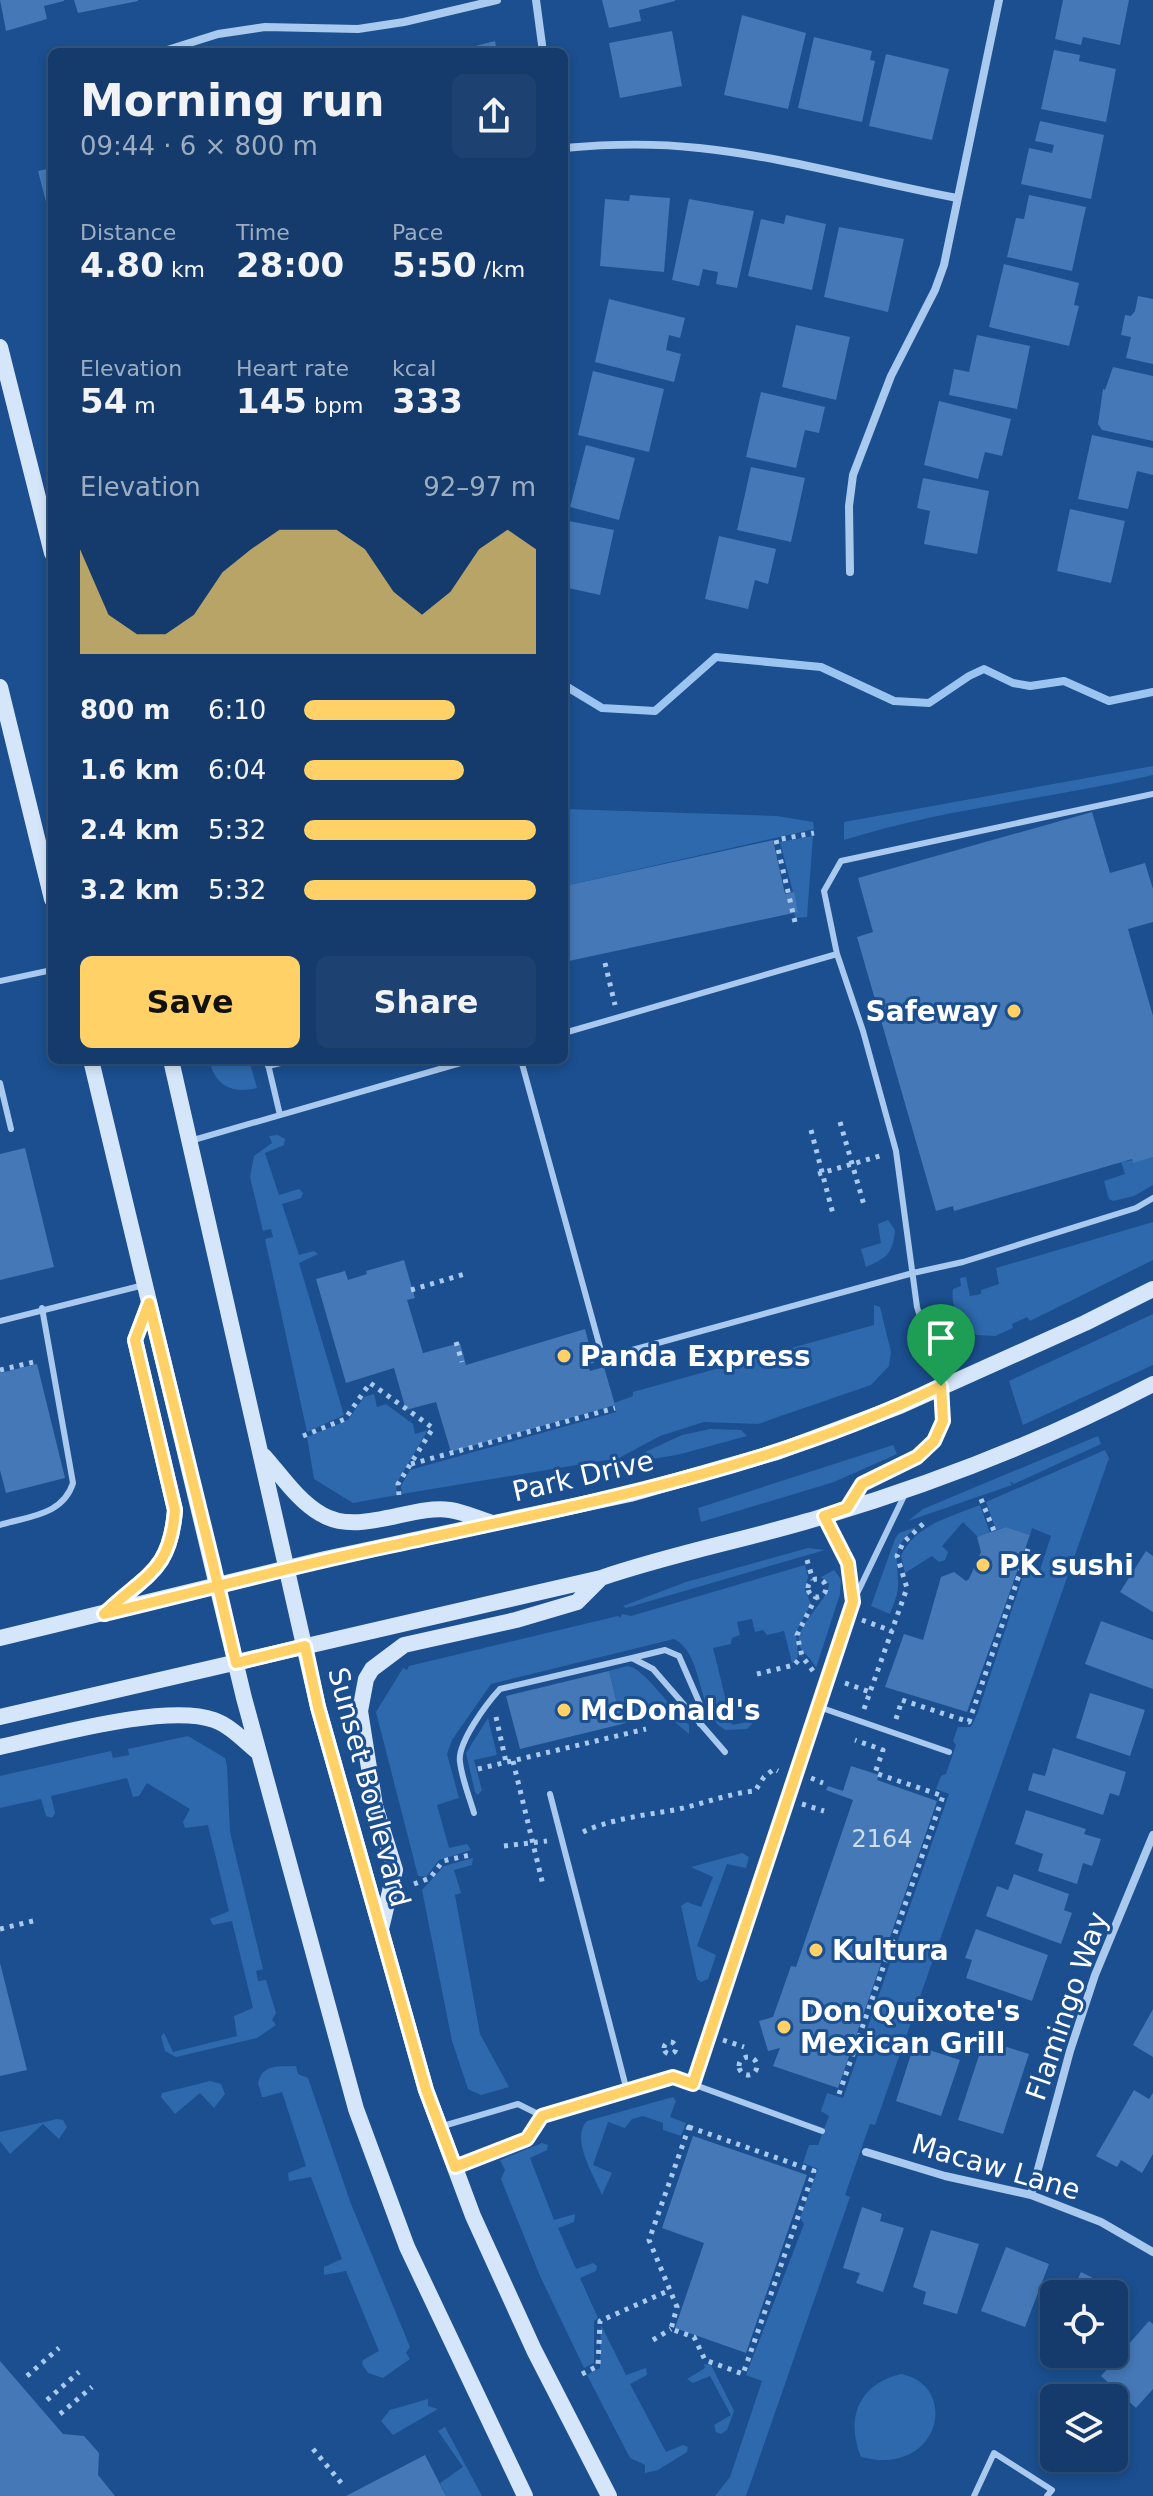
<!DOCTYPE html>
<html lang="en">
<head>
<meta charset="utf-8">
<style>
	body { margin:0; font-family:"DejaVu Sans",sans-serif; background:#1d4271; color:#f1f3f6; height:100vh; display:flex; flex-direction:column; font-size:30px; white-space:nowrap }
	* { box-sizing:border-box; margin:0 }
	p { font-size:26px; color:#9dadc1 }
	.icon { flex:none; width:44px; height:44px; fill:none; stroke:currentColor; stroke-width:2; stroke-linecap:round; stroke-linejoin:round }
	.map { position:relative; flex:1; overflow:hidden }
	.drawer { position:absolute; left:48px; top:48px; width:520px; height:1016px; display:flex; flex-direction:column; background:#143b6b; border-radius:12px; box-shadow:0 4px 12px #0003,0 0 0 2px #33557e }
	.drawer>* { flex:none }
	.fabs { position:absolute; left:1040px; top:2280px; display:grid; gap:16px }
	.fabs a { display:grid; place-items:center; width:88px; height:88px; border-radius:12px; background:#143b6b; box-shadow:0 4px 12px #0003,0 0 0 2px #33557e; font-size:40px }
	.pin { position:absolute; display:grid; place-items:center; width:68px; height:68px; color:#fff; margin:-82px -34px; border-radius:50% 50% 50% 0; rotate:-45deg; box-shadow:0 0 8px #0007 }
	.pin .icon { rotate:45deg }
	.round { display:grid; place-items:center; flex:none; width:84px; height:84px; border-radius:12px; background:#1d4271 }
	.overview { display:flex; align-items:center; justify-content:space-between; height:136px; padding:0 32px }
	h1 { font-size:44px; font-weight:700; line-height:60px }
	.figures { display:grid; grid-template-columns:repeat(3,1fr); gap:12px; height:136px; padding:8px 32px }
	.figures div { display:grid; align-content:center }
	.figures b { font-size:34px; font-weight:700 }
	.figures small { font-size:22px; font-weight:400 }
	.figures p { font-size:22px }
	.chart { height:224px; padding:16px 32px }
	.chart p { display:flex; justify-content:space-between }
	.chart svg { width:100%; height:144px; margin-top:8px; fill:#ffd166; opacity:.7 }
	.button { display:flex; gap:16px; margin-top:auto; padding:16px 32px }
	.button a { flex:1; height:92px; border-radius:12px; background:#ffd166; color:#111; font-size:32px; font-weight:700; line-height:92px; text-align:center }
	.button a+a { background:#1d4271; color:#f1f3f6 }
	ul { padding:0 32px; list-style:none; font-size:26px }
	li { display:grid; grid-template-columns:128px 96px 1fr; align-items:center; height:60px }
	li i { height:20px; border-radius:10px; background:#ffd166 }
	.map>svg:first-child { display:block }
</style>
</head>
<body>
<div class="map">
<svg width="1153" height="2496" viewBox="0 0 1153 2496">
	<rect width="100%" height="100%" fill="#1b4f8f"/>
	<!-- green -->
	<path fill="#2e69ad" d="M1153,766V775C1050,799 945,808 844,840V822Z
		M564,809L777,816L813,822L814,829L569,885L564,874Z
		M813,836L807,917L795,918L794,912L798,911L780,842Z
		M209,1060H249L257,1088C231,1094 216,1086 209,1060Z
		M278,1135L285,1139L284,1145L265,1153L279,1195L299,1189L303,1193L301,1198L282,1204L299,1255L314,1251L318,1254L299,1263L344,1415L307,1432L265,1239L273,1237L271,1229L263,1231L250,1177L254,1156L272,1143L269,1136Z
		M1153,1157V1185L1134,1196L1113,1201L1109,1199L1104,1181L1125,1174L1121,1162Z
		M888,1220L895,1230C893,1253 887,1258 866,1267L861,1249L881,1243L878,1224Z
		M1153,1222V1260L1030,1321L1027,1317L1012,1324L1013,1328L995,1336L977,1335C961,1328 950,1306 953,1289L961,1286L960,1278L966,1277L970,1296L981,1294V1290L999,1284L996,1268Z
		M874,1305L880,1307L891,1352L889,1366L871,1385L758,1424L704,1422L660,1436L619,1458L402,1494L401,1486L410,1470L616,1412L614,1403L633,1396V1392L874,1325Z
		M1153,1314V1365L1023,1425L1009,1381Z
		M374,1394L377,1407L386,1404L413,1424L415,1434L428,1430L396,1484L397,1495L353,1503L314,1479L307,1437L348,1420L364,1397Z
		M710,1429L741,1430L747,1436L677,1455L639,1461L641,1454L682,1435Z
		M1098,1436L1101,1444L1014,1484L1010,1481L1012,1485L908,1521L923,1509Z
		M893,1445L897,1454L834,1482L701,1522L698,1508Z
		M1105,1450L1109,1458L875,2125L870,2124L845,2195L850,2197L746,2496H715L730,2477L762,2381L746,2375L804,2224L800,2218L818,2169L803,2163L809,2145H818L829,2116L821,2111L827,2093L843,2098L949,1794L936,1789L941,1776L946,1774L956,1745L953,1741L958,1727H971L978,1712L1025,1570L1039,1573L1051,1536L1032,1528L1030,1535L1006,1527L996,1530L986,1502Z
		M980,1505L990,1533L978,1537L963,1522L942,1546L948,1552L945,1560L939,1562L932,1556L905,1573L901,1556C915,1525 950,1517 980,1505Z
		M916,1527C892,1549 897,1552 898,1581C899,1593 894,1603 890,1614L871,1606L895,1539L899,1533Z
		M808,1548L825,1550L626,1608L623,1606L686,1582Z
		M805,1565L808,1577L805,1590L811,1604L796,1632L798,1657L792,1663L784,1631L767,1635L763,1630L755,1632L752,1619L737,1622L740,1635L732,1638L731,1644L713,1648L732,1725L752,1721V1724L747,1729L726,1730C696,1716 705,1654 674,1639L491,1684L452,1740L447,1754L459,1798L437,1805L449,1848L467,1844L471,1850L439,1860L426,1877L418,1876L376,1712L403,1668L407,1670L409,1666L618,1616L620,1618L622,1614L631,1616Z
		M834,1570L841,1579L840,1594L816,1668C812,1659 804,1654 800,1647C791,1628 829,1601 829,1584L821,1577Z
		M627,1666C643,1666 673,1712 689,1725V1734L656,1706L645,1719L622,1724L609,1671Z
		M488,1718L497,1755L474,1760L482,1790L478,1795L475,1792L466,1753Z
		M188,1736L225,1758L227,1766L230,1832L263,1969L256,1971L258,1981L266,1980L276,2013L272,2020L276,2025L257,2038L176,2057L165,2051L161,2036L164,2033L173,2052L237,2036L234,2016L253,2008L232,1921L213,1925L210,1919L229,1911L208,1825L185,1828L183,1822L190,1809L147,1783L139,1796L133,1797L127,1778L51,1796L55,1813L52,1818L46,1816L41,1799L0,1808V1776L111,1751L113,1758L129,1755L128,1749Z
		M742,1853L749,1857L746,1868L727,1864L697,1946L716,1955L708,1979L701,1982L697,1979L681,1906L687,1902L701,1907L713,1877L691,1867Z
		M473,1858L472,1865L454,1870L461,1893L455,1895L480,2034L509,2087L481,2095L468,2089L452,2041L422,1890L444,1866Z
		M296,2066L298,2074L308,2078L351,2204L410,2347L406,2353L410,2359L383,2378L368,2373L362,2364L363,2360L379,2351L346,2271L324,2275V2267L342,2259L311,2177L289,2181L288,2173L306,2166L282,2092L265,2097H262L258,2083C263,2063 279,2067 296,2066Z
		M210,2081L221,2084L225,2094L214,2108L200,2093L175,2114L161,2097L162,2093Z
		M673,2097L676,2101L670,2117L686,2123L681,2136L663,2130V2123L643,2116L632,2119L625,2128L608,2122L593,2165L612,2173L602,2195C594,2175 570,2139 587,2121Z
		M57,2119L63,2120L67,2127L59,2139L43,2124L10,2154L0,2141V2132Z
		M542,2143L548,2145L547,2150L530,2158L554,2220L575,2214L574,2222L558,2228L576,2269L593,2263L597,2266L596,2271L580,2278L598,2318L594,2321V2363L584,2368L540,2276L501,2179L505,2170L500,2160Z
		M601,2325L626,2375L646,2368L647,2375L630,2384L666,2452L683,2445L688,2447L687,2452L658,2470L645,2473V2465L630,2458L587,2375L600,2368Z
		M704,2364L711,2365L734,2411L727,2430L721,2434L716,2432L714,2425L731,2415L710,2376L693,2383L687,2379L705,2368Z
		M901,2374C960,2385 941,2478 861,2457C845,2418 859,2384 901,2374Z
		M428,2399V2406L438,2409L393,2435L381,2421L390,2410Z
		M445,2427L482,2496H446L440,2483L463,2467L438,2431Z"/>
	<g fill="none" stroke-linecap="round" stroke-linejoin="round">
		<!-- stream -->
		<path stroke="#9cc4f0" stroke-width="8" d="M564,685L602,708L655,711L716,657L821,667L894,701L929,703L969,676L984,669L1013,683L1030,686L1064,681L1109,701L1153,692"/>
	</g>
	<!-- building -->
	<path fill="#4478b7" d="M0,0H64V1L44,6L47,19L6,31Z
		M74,0H138V1L78,13Z
		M602,0H675V1L639,10L641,21L609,28Z
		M1063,0H1129L1120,45L1083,37L1081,45L1055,39Z
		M742,15L806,33L788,109L724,95Z
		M672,31L682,86L620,98L609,43Z
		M814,37L872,51L870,60L875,61L862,122L798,108Z
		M495,41L497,52H456V51Z
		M1054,50L1080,55L1079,61L1116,69L1106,122L1041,109Z
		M886,54L949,69L932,140L869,126Z
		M1040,121L1104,135L1091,199L1021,184L1029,148L1052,153L1054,145L1035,141Z
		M52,168V221H51L38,171Z
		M630,195L670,198L664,272L600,266L605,199L629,201Z
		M1029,195L1086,207L1072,271L1007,257L1016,218L1024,219Z
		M689,199L754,211L737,288L716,284L718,272L703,269L699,286L672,280Z
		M786,215L826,224L812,290L748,276L761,219L784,224Z
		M839,227L904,239L888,312L824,297Z
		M1004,264L1079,283L1074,305L1079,306L1069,346L989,327Z
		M1138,296L1153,299V364L1126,358L1131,337L1121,335L1125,315L1131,316L1135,311Z
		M609,299L685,318L680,338L669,335L666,350L681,354L674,382L595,362Z
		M796,325L850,337L836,400L782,387Z
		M977,335L1030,346L1017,409L949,395L954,369L969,372Z
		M1113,367L1153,376V441L1102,430L1098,424L1103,389L1105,390Z
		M593,371L664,389L649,452L578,435Z
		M761,392L825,407L819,433L805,430L796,468L746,457Z
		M939,401L1011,419L1002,456L985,452L978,479L924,465Z
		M1092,435L1153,448V475L1137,471L1128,509L1078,499Z
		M586,445L635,458L619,520L570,507Z
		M751,467L805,478L791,542L737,530Z
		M923,478L989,491L977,554L924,544L930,511L917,508Z
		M1070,509L1125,521L1111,583L1057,571Z
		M564,520L614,530L600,595L564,587Z
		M719,536L776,549L768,584L755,580L748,609L705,599Z
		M1092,812L1110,873L1145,863L1153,889V922L1128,929L1153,1016V1157L1133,1163L1132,1159L954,1211L953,1206L936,1211L857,937L873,932L858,878Z
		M773,840L785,894L794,892L798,912L564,962V869L569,885Z
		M25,1148L54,1267L0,1280V1154Z
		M404,1260L415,1298L407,1300L423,1353L460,1343L466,1365L585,1329L594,1363L588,1364L590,1371L604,1367L615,1405L451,1452L436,1402L406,1410L394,1368L346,1383L316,1279L345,1271L348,1280L367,1274L366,1271Z
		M37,1364L65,1478L6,1493L0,1470V1373Z
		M1006,1527L1030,1535L967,1712L885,1687L904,1634L923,1640L941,1577L954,1572L966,1581L969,1579L981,1552L977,1537Z
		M1146,1551L1153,1556V1612L1120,1592Z
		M1101,1621L1153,1640V1689L1085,1664Z
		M609,1671L622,1724L520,1749L506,1696Z
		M1090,1693L1145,1710L1130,1756L1076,1738Z
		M1053,1748L1126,1772L1119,1796L1110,1793L1103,1815L1028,1790L1033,1773L1045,1776Z
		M851,1766L879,1775L877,1780L937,1801L838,2088L773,2066L780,2048L768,2051L759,2021L773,2017L791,1966L796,1967L853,1800L826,1790L828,1786L843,1791Z
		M1026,1810L1086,1829L1084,1834L1101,1839L1092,1866L1083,1863L1077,1884L1038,1871L1043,1854L1015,1844Z
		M1014,1874L1069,1894L1064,1910L1072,1913L1061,1944L986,1916L997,1886L1008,1890Z
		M976,1929L1048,1955L1032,2001L966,1978L972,1960L965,1958Z
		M0,1963L27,2070L0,2076Z
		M1153,2009V2057L1133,2045Z
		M984,2040L1029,2054L1003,2134L958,2120Z
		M914,2045L960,2060L941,2116L896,2101Z
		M1134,2090L1149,2099L1153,2093V2154L1142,2173L1121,2160L1117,2167L1096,2156Z
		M693,2136L807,2175L746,2353L675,2328L704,2243L662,2228Z
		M862,2207L882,2214L880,2221L904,2228L883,2292L856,2283L860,2273L843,2268Z
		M931,2230L979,2244L957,2314L923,2304L926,2292L913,2287Z
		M1006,2247L1049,2264L1025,2327L981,2311Z
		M1081,2272L1109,2286L1105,2294H1071Z
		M1149,2321L1153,2324V2389L1136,2408L1101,2376Z
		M0,2361L63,2434L84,2436L99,2453L98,2475L115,2496H0Z
		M425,2455L446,2496H346Z"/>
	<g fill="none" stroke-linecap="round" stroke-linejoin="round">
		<!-- path -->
		<path stroke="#a9c9ee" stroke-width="5" stroke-dasharray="4 6" stroke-linecap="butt" d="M795,922L776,840L814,833
			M605,963L615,1005
			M840,1122L864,1205
			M811,1130L833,1214
			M818,1174L883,1155
			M411,1290L468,1273
			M456,1342L462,1362
			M0,1370L38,1361
			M303,1436L345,1419L370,1383L433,1428L398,1484L399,1495
			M411,1464L615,1408
			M981,1499L994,1531
			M807,1560L813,1580
			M808 1588a9 9 0 1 1 18 0a9 9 0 1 1-18 0Z
			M862,1620L892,1631
			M813,1671L802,1656L797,1635L816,1597
			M757,1674L794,1665L802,1656
			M845,1683L870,1692
			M864,1709L907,1588L897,1556L903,1543L925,1522
			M496,1717L506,1762
			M896,1719L902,1700L969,1722L1028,1549
			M513,1761L543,1885
			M478,1769L646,1729
			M811,1778L823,1783
			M802,1804L824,1811
			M583,1832C606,1821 637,1816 662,1812C694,1808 723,1794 755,1791L764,1777L774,1769L778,1771
			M504,1846L547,1841
			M414,1884L430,1878L443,1861L470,1855
			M0,1929L37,1920
			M723,2040L744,2047
			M664 2048a6 6 0 1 1 12 0a6 6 0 1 1-12 0Z
			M739 2066a9 9 0 1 1 18 0a9 9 0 1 1-18 0Z
			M839,2094L943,1796L875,1773L883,1750L855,1740
			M689,2127L814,2171L743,2374L705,2360L694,2337L671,2329L677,2307L649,2240Z
			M653,2340L671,2329
			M582,2374L598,2366L600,2321L670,2290
			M27,2376L59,2348
			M47,2400L79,2372
			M60,2414L92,2387
			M313,2449L343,2485"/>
		<!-- lane -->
		<path stroke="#a9c9ee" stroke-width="6" d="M0,981L52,970
			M564,1033L837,954
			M267,1060L280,1115
			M521,1060L603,1358L913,1273L963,1262L1136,1208L1153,1198
			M268,1066L293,1060
			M0,1083L11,1129
			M190,1141L471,1060
			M0,1321L144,1285
			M850,1504L862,1484L917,1457L934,1441L943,1421L941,1386L917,1307L896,1151L863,1031L837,954L824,891L841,861L1153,794
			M825,1519L848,1563L853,1602
			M0,1525C29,1516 63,1515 73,1483L42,1308
			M632,1658L665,1650L679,1656L703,1711L700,1724
			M819,1707L949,1752
			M550,1794L627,2091
			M474,1813C469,1796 462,1779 460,1762C457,1743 487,1703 500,1689L632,1658L653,1669L725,1752
			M693,2084L853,1602L905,1494
			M443,2126L518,2104L542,2116L673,2077L822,2131
			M455,2167L527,2139L542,2116
			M974,2496L994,2453L1052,2490L1047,2496"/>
		<!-- street -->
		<path stroke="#a9c9ee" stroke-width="8" d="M536,0L543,52
			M161,52L218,34L265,27L358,29L404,22L497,0
			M564,148C608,144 654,143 699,148C786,157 871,182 957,198
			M850,572L849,506L853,475L891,376L935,290L944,265L999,0
			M866,2152L945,2176L1031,2195L1101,2222L1153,2252
			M1031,2195L1070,2051L1095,1975L1153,1835"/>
		<!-- secondary -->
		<path stroke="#d6e6fa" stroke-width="16" d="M0,347L52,553
			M0,687L52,899
			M91,1060L244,1698L356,2109L407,2247L525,2496
			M171,1060L318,1707L426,2090L473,2216L534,2350L609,2496
			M264,1456C281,1475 298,1501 321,1514C359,1537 412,1504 450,1510C464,1512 479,1519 492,1523
			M105,1614C146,1574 170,1572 175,1510L135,1340L149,1303
			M0,1638L325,1559L630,1494L777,1452L900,1406L1085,1323L1153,1289
			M0,1717L601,1578C674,1553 750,1539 825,1516C938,1482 1048,1439 1153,1384
			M0,1747C51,1736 166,1703 214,1720C231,1726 245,1742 259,1753
			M381,1929L395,1870L375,1806L360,1711L366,1679L372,1669L404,1645L516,1620L577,1602L599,1580"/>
	</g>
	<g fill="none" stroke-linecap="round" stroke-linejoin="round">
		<!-- route casing -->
		<g stroke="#fff" stroke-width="16">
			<path id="route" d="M941,1386C769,1470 579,1505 394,1545C297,1565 201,1591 104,1614C145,1574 170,1573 175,1510L135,1340L149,1303L212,1560L236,1663L305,1646L318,1707L426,2090L455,2167L527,2139L542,2116L673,2077L693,2084L853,1602L848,1563L824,1516L847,1508L862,1484L917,1457L934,1441L943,1421L941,1386"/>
		</g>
		<!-- route -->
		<use href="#route" stroke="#ffd166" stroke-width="10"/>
	</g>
	<!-- markers -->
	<g fill="#ffd166" stroke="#1b4f8f" stroke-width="3">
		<circle cx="1014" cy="1011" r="8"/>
		<circle cx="564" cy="1356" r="8"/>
		<circle cx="983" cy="1565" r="8"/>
		<circle cx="564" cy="1710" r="8"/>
		<circle cx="816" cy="1950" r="8"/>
		<circle cx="784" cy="2027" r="8"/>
	</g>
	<g text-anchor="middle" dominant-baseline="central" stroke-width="6" stroke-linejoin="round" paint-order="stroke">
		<!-- number labels -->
		<g font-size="24" fill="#d0dded">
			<text x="882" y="1839">2164</text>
		</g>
		<!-- poi labels -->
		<g font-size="28" font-weight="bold" fill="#fff" stroke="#1b4f8f" text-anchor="start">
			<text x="998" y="1011" text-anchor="end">Safeway</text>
			<text x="580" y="1356">Panda Express</text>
			<text x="999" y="1565">PK sushi</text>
			<text x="580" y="1710">McDonald's</text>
			<text x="832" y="1950">Kultura</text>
			<text x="800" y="2011">Don Quixote's<tspan x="800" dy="32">Mexican Grill</tspan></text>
		</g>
		<!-- street labels -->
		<g font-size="28" fill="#fff" stroke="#1b4f8f">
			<text transform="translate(583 1476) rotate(-13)">Park Drive</text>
			<text transform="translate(369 1787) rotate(75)">Sunset Boulevard</text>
			<text transform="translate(1067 2006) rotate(-71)">Flamingo Way</text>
			<text transform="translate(996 2167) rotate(16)">Macaw Lane</text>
		</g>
	</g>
</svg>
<div class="fabs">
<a><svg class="icon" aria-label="locate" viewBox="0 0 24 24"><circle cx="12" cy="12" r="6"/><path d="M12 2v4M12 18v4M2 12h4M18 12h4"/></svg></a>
<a><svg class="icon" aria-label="layers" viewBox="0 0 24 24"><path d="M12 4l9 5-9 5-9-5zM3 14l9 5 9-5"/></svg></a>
</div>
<div class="pin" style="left:941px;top:1386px;background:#1e9e55"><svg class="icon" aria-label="arrive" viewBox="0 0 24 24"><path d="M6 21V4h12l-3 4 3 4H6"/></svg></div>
<section class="drawer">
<div class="overview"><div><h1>Morning run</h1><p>09:44 · 6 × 800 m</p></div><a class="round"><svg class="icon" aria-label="share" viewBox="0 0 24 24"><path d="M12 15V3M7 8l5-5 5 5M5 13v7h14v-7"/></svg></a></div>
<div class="figures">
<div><p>Distance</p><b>4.80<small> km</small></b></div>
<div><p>Time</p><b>28:00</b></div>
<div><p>Pace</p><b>5:50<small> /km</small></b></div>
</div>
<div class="figures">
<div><p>Elevation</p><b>54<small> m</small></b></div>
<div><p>Heart rate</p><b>145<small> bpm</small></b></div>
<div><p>kcal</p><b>333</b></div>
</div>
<div class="chart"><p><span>Elevation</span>92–97 m</p>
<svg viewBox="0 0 160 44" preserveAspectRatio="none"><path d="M0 44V12L10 32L20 38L30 38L40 32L50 19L60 12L70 6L80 6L90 6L100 12L110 25L120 32L130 25L140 12L150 6L160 12V44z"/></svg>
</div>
<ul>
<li><b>800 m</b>6:10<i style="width:65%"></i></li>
<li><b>1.6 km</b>6:04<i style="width:69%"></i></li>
<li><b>2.4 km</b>5:32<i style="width:100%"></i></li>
<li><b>3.2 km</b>5:32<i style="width:100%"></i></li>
</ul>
<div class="button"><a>Save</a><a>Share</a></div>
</section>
</div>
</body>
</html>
